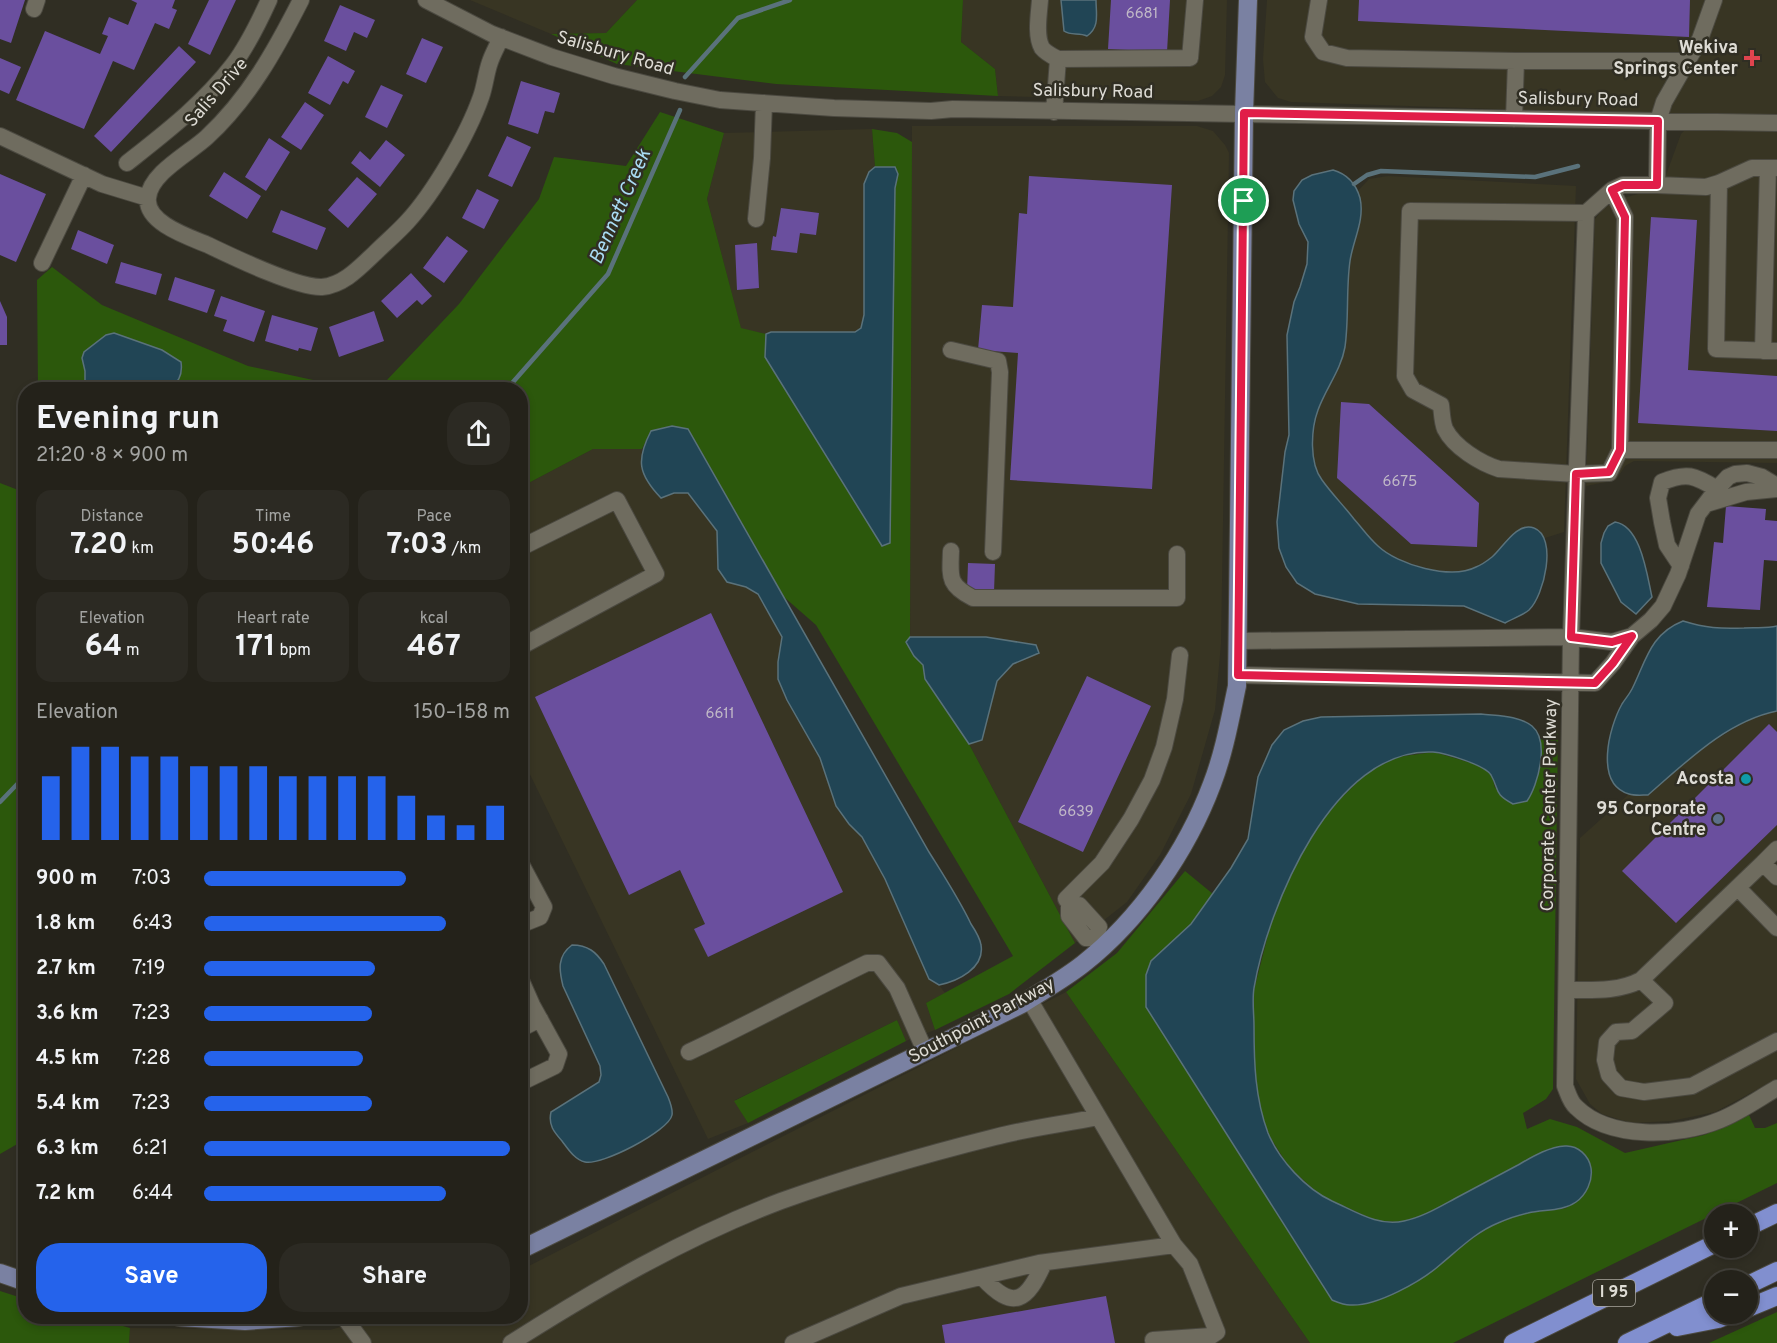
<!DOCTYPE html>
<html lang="en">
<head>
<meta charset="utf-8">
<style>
	body { margin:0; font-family:Overpass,sans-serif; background:#2c2a23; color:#f1f3f6; height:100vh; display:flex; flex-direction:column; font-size:22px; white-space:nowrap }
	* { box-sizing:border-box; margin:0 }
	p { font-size:20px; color:#a3a4a2 }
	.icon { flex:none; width:33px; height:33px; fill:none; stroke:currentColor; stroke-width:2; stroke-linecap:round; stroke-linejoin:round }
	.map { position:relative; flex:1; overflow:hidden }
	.sheet { position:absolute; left:18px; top:382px; width:510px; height:942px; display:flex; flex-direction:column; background:#24221a; border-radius:24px; box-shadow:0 3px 9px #0003,0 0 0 2px #413f39 }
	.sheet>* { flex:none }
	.fabs { position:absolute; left:1704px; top:1204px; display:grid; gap:12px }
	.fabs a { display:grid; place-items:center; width:54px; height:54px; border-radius:50%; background:#24221a; box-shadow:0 3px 9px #0003,0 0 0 2px #413f39; font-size:30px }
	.pin { position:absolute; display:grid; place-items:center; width:51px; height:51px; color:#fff; margin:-26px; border:3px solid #fff; border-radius:50%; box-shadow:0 2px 6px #0007 }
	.round { display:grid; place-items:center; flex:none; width:63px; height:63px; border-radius:24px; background:#2c2a23 }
	.summary { display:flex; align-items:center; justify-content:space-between; height:102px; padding:0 18px }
	h1 { font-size:33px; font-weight:700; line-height:45px }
	.figures { display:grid; grid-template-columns:repeat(3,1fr); gap:9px; height:102px; padding:6px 18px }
	.figures div { display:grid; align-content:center; border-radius:15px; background:#2c2a23; text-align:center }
	.figures b { font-size:30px; font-weight:700 }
	.figures small { font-size:16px; font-weight:400 }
	.figures p { font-size:16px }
	.chart { height:168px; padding:12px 18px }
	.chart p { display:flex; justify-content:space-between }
	.chart svg { width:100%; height:108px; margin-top:6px; stroke:#2563eb; stroke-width:6 }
	.action { display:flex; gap:12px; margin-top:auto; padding:12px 18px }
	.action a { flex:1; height:69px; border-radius:24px; background:#2563eb; color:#fff; font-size:24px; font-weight:700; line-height:69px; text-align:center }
	.action a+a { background:#2c2a23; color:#f1f3f6 }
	ul { padding:0 18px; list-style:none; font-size:20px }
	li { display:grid; grid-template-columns:96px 72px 1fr; align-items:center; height:45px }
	li i { height:15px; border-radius:8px; background:#2563eb }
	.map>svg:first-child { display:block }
</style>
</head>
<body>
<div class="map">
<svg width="1777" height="1343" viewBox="0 0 1777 1343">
	<rect width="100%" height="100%" fill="#302e23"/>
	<!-- built -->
	<path fill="#383523" d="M470,0H637L606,33L551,34Z
		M963,0H1227L1225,75L1221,87L1212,96L1198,101L998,96L995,69L961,42Z
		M1267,0H1777V115L1702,116L1291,102L1278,98L1265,82L1263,59Z
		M912,126H1197L1213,131L1225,145L1229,153L1221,644L1215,710L1191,794L1160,855L1127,902L1075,943L969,744L982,740L997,681L1013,664L1039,653L986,637H910Z
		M872,129L875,167L869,172L864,315L861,328L856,332H771L766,334L741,329L707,199L724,133Z
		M1686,129L1777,131V463L1634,461L1625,466L1616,480L1586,486L1595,219L1602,210L1616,200L1656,189L1666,175L1681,134Z
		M1388,176L1576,186L1564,532L1545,538L1536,528L1509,537L1492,557L1475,568L1457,572L1434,570L1401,561L1377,546L1320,478L1313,457L1314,433L1318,410L1337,371L1345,348L1350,260L1360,223V199L1357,192L1369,179Z
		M593,449H642L641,467L661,498L674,493L688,492L717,531L719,569L727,582L746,587L758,594L782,637L778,662L809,736L820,758L836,806L849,824L862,837L885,879L929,979L939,985L945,993L926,1003L935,1030L906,1041L897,1020L735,1100L748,1123L708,1139L521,756V487Z
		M1777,711V1079L1715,1112L1671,1121L1631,1123L1602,1114L1590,1104L1576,1079L1580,838L1629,794L1648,795L1701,749L1756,715Z
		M1066,992L1310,1343H129L130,1328L330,1330L375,1317H520L521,1270Z"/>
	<!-- green -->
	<path fill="#2c580c" d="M637,0H963L961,42L995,69L998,96L776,84L617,64L551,34L606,33Z
		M660,112L724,133L707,199L741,328L766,334L765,357L883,546L895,187L898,174L895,167H875L872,129L897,133L912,142L910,637L906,642L914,656L923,665L925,679L969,744L1075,943L1009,994L935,1030L926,1003L1013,956L816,625L784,597L688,429L651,431L642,449H593L521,487L520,390H167L177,383L82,358L85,371V390H38L37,280L52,267L102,305L248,366L327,383L387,380L459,304L539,199L554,157L626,166Z
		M0,483L26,493V1139L0,1154Z
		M1556,719L1558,729L1553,1089L1546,1099L1523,1113L1527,1129L1550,1119L1577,1127L1625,1153L1704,1135L1749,1115L1755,1128H1765L1777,1123V1183L1453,1343H1310L1066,992L1117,953L1185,871L1213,894L1191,924L1151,961L1332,1300L1441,1264L1467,1242L1494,1224L1526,1213L1567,1208L1541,1153L1425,1215L1401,1222L1377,1221L1321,1196L1289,1167L1270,1137L1260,1110L1254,1071V990L1272,919L1286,883L1317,827L1340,799L1368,772L1397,757L1434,752L1485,767L1492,776L1495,788L1540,771V741Z
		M897,1020L906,1041L748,1123L734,1101Z
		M0,1291L25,1299L26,1317H91L130,1328L129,1343H0Z
		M1777,1312V1343H1709Z"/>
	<!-- water -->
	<path fill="#214555" stroke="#5a727b" stroke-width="1.5" d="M1061,0H1096C1096,14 1100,27 1087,36C1079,32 1071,36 1064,31Z
		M875,167H895L898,174L895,188L890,543L882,546L765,357L766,334L771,332H855L861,328L864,315V184L869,172Z
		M1333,170C1347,174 1356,184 1360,198C1365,220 1353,240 1350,261C1346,289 1349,319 1345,347C1341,370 1326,388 1318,410C1311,429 1309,463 1322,480C1332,494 1344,506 1354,519C1362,528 1369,538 1378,546C1398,565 1451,580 1476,567C1481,565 1487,561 1492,557C1502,549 1517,521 1534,528C1558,537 1544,596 1529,610C1523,615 1512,619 1505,623L1464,606L1358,604L1315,594L1297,583L1286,567L1279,548L1277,522L1285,452L1289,435L1287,335L1294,302L1300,287L1307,264L1308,242L1299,224L1293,200L1294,191L1302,180L1312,175Z
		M114,333L162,350L181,362C183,376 178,383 167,390H85V371L82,358L84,352L106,335Z
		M672,426L688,429L929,852C944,876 959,899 971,924C975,930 980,938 981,945C985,968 958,981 939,985L929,979L885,879L862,837L849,824L836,806L820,758L787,700L778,679V662L782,637L758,594L746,587L727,582L718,569L717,531L688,493H674L661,498C638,474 636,460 651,431Z
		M1615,522C1641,526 1647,575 1652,597L1636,614L1621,602L1601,563V543L1604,533L1608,526Z
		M1683,621C1706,628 1720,629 1744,628C1755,627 1765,629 1777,626V711C1727,721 1686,762 1648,795C1642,795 1635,796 1629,794C1594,784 1609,727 1622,704C1625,699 1629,695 1632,689C1646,661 1650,634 1683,621Z
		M910,637H986L1036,645L1039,653L1013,664L997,681L982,740L969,744L925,679L923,665L914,656L906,642Z
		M1481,714C1497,716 1518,715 1532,726C1550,741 1538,785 1527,801L1513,804C1493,793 1500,791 1491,775C1485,765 1445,753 1433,752C1333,747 1268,907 1254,988C1252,1000 1254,1014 1254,1026C1254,1063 1255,1098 1268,1133C1279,1160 1306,1189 1332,1201C1355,1211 1378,1227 1404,1221C1423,1217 1439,1207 1456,1198C1477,1187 1497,1176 1518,1165C1532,1157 1548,1147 1565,1146C1578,1145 1589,1156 1591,1168C1593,1181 1586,1195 1576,1202C1562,1212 1544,1209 1528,1213C1518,1215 1507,1219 1498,1223C1476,1232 1459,1249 1441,1264C1422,1281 1376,1307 1350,1305C1344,1305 1337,1302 1332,1300L1146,1007V975L1151,961L1191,924L1231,868L1248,839L1258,777L1272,745L1284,730L1303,721L1321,717Z
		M572,945C588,945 596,952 604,964L668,1097C670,1102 673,1109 672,1115C669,1131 601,1166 585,1162C575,1160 568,1149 562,1141C554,1132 548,1125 551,1112L599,1082L601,1075L600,1066L563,986C559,970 557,956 572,945Z"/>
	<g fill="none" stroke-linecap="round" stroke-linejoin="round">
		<!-- stream -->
		<path stroke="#5a727b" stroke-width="4.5" d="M685,77L738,18L790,0
			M1354,184L1367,175L1381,171L1535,177L1578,166
			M506,390L608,274L680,110
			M0,802L26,775"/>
	</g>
	<!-- building -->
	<path fill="#6a4f9e" d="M0,0H25L11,43L0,39Z
		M131,0H175L172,8L177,10L169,29L155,23L134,70L113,61L84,129L16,100L45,31L100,54L108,36L102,34L109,17L128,25L137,3Z
		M209,0H236L210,55L188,44Z
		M1111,0H1170L1167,52L1108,49Z
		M1359,0H1690L1689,37L1358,21Z
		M340,5L375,20L367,38L354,32L346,51L324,41Z
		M422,38L443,47L426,83L406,74Z
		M179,46L196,62L111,152L94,136Z
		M328,56L355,71L348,84L343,81L330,105L308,93Z
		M0,58L21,67L9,94L0,90Z
		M521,81L560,93L554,113L545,111L538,134L508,124Z
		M381,85L403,95L387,128L365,117Z
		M305,102L324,115L301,150L281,137Z
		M507,136L531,147L512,187L488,176Z
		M269,138L290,152L266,191L245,177Z
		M386,140L405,155L380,187L351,163L360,151L370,160Z
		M224,172L261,196L247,219L209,196Z
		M0,174L46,194L16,262L0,255Z
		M1029,176L1172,185L1152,489L1010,480L1018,353L978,350L982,305L1013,307L1019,213L1027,214Z
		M357,177L377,194L348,228L328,210Z
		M477,189L499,200L484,229L462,218Z
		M781,208L819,213L816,235L800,233L797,253L771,250L773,236L776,237Z
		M281,210L326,228L317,250L272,232Z
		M1651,217L1697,220L1688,370L1777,376V431L1638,423Z
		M78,230L114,245L107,264L71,249Z
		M447,236L468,251L444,283L423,268Z
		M757,243L759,288L737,290L735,245Z
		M121,262L162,274L156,295L115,283Z
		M411,273L432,296L422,305L417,300L397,318L381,301Z
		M175,277L215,290L207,313L168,300Z
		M221,296L265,311L254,342L223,331L227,320L214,316Z
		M0,301L7,317V345H0Z
		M374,311L384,341L339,357L329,327Z
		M272,315L318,328L311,351L299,348L298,351L265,341Z
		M1341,402L1369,404L1479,503L1477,547L1411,544L1337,478Z
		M1726,506L1766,509L1765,520L1777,521V561L1764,560L1760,610L1707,607L1714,542L1723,543Z
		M968,563L995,564L994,592L967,591Z
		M711,613L843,892L708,957L694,929L705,924L680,870L629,895L535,697Z
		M1087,676L1151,706L1083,852L1018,822Z
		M1769,724L1777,732V825L1676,923L1622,871Z
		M1106,1296L1115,1343H945L942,1325Z"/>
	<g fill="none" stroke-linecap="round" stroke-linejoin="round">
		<!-- minor casing -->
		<g stroke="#4b4940" stroke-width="18">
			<path id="minor" d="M301,0C275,51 249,98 207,137C190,153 150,173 148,198C145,223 189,237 208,245C233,257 297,288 322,287C344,285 360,267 375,253C385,243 397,233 407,222C434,193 468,134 481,97C485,86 486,73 490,62C493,53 498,45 501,37
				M426,0L492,34L552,57L614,76L675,91L720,100L762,103L834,108L931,111L953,109L1777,123
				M1040,0C1039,14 1035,36 1042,48C1046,53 1052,56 1058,59
				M1319,0L1313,37L1323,52L1347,58L1516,61
				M1714,0L1700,39L1664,102L1658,121L1657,185H1623L1612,190L1586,213L1571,637L1565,1086C1568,1093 1570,1102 1576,1107C1609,1140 1679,1137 1720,1120C1740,1112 1758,1099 1777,1088
				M34,9L37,0
				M1054,112L1058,59L1190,58L1195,0
				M1514,119L1516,61H1688
				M0,136L102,184L148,198
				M127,163C165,133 203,104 233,65C248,45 259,22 269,0
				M1777,168H1752L1719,183L1716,349L1777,351
				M1657,185L1706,187L1719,183
				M1612,190L1625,217L1620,450
				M1586,213L1410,211L1405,376L1413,390L1441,405C1442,413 1442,422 1445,429C1454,447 1480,463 1499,469L1576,474L1609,473L1620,450H1777
				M756,219L762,158L764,103
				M42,263L84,175
				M951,350L998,361L1000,372L993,552
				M1763,351L1768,168
				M1706,504L1746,492L1777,489
				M520,548L617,500L656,574L520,647
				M951,551C950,578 948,585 973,598H1177V554
				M1681,566L1667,545L1662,522L1658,498L1662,482C1687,472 1694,475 1717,489
				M1239,641L1571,637L1612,642L1632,636
				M1238,675L1595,683L1613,663L1632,636L1651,620L1663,606L1678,574L1698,514L1717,489L1728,477L1735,474L1747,473L1762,477L1777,486
				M520,862L544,907L540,917L520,925
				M1763,863L1777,849
				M1738,888L1777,928
				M1069,903L1066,899L1102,863L1131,819L1152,780L1164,747L1175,699L1180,655
				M1069,903L1079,905L1099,927L1096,938H1086L1069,916Z
				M520,978L532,1005L559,1054L555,1066L520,1083
				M1641,980L1665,1003L1632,1031L1616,1032L1607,1042L1605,1060L1609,1075L1621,1088L1644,1092L1692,1086L1777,1041
				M1567,990C1593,990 1618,992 1641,980L1763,863L1777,877
				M520,1029L540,1019
				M689,1052C749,1024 807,992 867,963H878L897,988L925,1051
				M982,1277C1014,1312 1027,1301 1044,1263
				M344,1317L363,1343
				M1153,1340L1211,1336L1217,1332L1190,1264L1174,1245
				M511,1343C596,1289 686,1237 781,1201C851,1176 923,1155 995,1137C1029,1128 1064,1124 1098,1117
				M793,1343L901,1296L1039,1263L1174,1245L1029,999"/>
		</g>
		<!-- major casing -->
		<g stroke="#4b4940" stroke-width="20">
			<path id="major" d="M520,1250L1022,1004C1042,991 1064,979 1083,964C1140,919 1187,851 1212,784C1224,753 1230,719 1237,686L1244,113L1248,0
				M0,1273L26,1282
				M179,1317L245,1321L299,1317"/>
		</g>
		<!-- highway casing -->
		<g stroke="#4b4940" stroke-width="20">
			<path id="highway" d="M1748,1227L1777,1213
				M1748,1285L1777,1271
				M1748,1308L1777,1296
				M1677,1327L1718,1319L1731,1314
				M1513,1343L1714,1244
				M1627,1343L1714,1301"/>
		</g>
		<!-- minor -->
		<use href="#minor" stroke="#6f6c5f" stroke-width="16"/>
		<!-- major -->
		<use href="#major" stroke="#7a81a2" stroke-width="18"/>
		<!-- highway -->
		<use href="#highway" stroke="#818fcf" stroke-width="18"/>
	</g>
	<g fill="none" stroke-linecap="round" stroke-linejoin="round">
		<!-- route casing -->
		<g stroke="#fff" stroke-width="12">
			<path id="route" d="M1244,113L1658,121L1657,185H1623L1612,190L1625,217L1620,450L1609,472L1576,474L1571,637L1612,642L1632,636L1613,663L1595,683L1238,675Z"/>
		</g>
		<!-- route -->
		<use href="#route" stroke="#e11d48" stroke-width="8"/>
	</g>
	<!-- markers -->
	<path fill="#e0444e" stroke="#302e23" stroke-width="2" d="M1749 49h6v6h6v6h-6v6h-6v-6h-6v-6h6z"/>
	<circle fill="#0f9aa8" stroke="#302e23" stroke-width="2" cx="1746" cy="779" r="6"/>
	<circle fill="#5c6f8a" stroke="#302e23" stroke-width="2" cx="1718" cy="819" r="6"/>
	<g text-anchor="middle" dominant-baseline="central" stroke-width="5" stroke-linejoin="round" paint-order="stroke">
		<!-- number labels -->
		<g font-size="15" fill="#c1b9c7">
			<text x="1142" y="14">6681</text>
			<text x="1400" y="482">6675</text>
			<text x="720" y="714">6611</text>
			<text x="1076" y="812">6639</text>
		</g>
		<!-- shield labels -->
		<rect fill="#302e23" stroke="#aaa8a0" stroke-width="1.5" x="1593" y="1280" width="42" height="26" rx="4.5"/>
		<g font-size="16" font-weight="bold" fill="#dedcd5">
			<text x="1614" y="1293">I 95</text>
		</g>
		<!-- poi labels -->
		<g font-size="18" font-weight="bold" fill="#dedcd5" stroke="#302e23" text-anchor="end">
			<text x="1738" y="48">Wekiva<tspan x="1738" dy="21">Springs Center</tspan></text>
			<text x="1734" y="779">Acosta</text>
			<text x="1706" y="809">95 Corporate<tspan x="1706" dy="21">Centre</tspan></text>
		</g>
		<!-- street labels -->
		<g font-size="18" fill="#dedcd5" stroke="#302e23">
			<text transform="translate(615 54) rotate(16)">Salisbury Road</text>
			<text transform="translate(1093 92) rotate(1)">Salisbury Road</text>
			<text transform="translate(217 93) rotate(-49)">Salis Drive</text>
			<text transform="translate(1578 100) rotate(1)">Salisbury Road</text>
			<text transform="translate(1550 805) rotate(-89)">Corporate Center Parkway</text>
			<text transform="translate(982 1021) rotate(-28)">Southpoint Parkway</text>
		</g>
		<!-- water labels -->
		<g font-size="20" font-style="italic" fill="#a9dbf3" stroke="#302e23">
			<text transform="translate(621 207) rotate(-66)">Bennett Creek</text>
		</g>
	</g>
</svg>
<div class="fabs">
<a>+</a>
<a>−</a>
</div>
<div class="pin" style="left:1244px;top:201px;background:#1e9e55"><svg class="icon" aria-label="arrive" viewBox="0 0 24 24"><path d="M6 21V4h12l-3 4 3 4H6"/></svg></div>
<section class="sheet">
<div class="summary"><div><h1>Evening run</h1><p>21:20 · 8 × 900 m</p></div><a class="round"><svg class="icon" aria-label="share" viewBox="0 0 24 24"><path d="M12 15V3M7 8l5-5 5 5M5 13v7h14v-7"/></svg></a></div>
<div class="figures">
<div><p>Distance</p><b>7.20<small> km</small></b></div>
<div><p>Time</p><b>50:46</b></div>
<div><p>Pace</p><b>7:03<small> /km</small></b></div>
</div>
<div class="figures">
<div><p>Elevation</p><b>64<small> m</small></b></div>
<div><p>Heart rate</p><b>171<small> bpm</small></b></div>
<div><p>kcal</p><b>467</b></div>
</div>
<div class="chart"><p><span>Elevation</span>150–158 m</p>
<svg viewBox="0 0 160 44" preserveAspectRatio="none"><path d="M5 44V18M15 44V6M25 44V6M35 44V10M45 44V10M55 44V14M65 44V14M75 44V14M85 44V18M95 44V18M105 44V18M115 44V18M125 44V26M135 44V34M145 44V38M155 44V30"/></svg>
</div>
<ul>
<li><b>900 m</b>7:03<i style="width:66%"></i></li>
<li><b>1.8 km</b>6:43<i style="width:79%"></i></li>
<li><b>2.7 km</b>7:19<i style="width:56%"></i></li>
<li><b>3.6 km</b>7:23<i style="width:55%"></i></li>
<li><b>4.5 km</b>7:28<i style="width:52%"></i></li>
<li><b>5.4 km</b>7:23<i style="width:55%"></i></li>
<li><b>6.3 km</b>6:21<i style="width:100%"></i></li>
<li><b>7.2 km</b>6:44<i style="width:79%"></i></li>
</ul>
<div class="action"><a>Save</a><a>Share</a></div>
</section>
</div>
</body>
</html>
